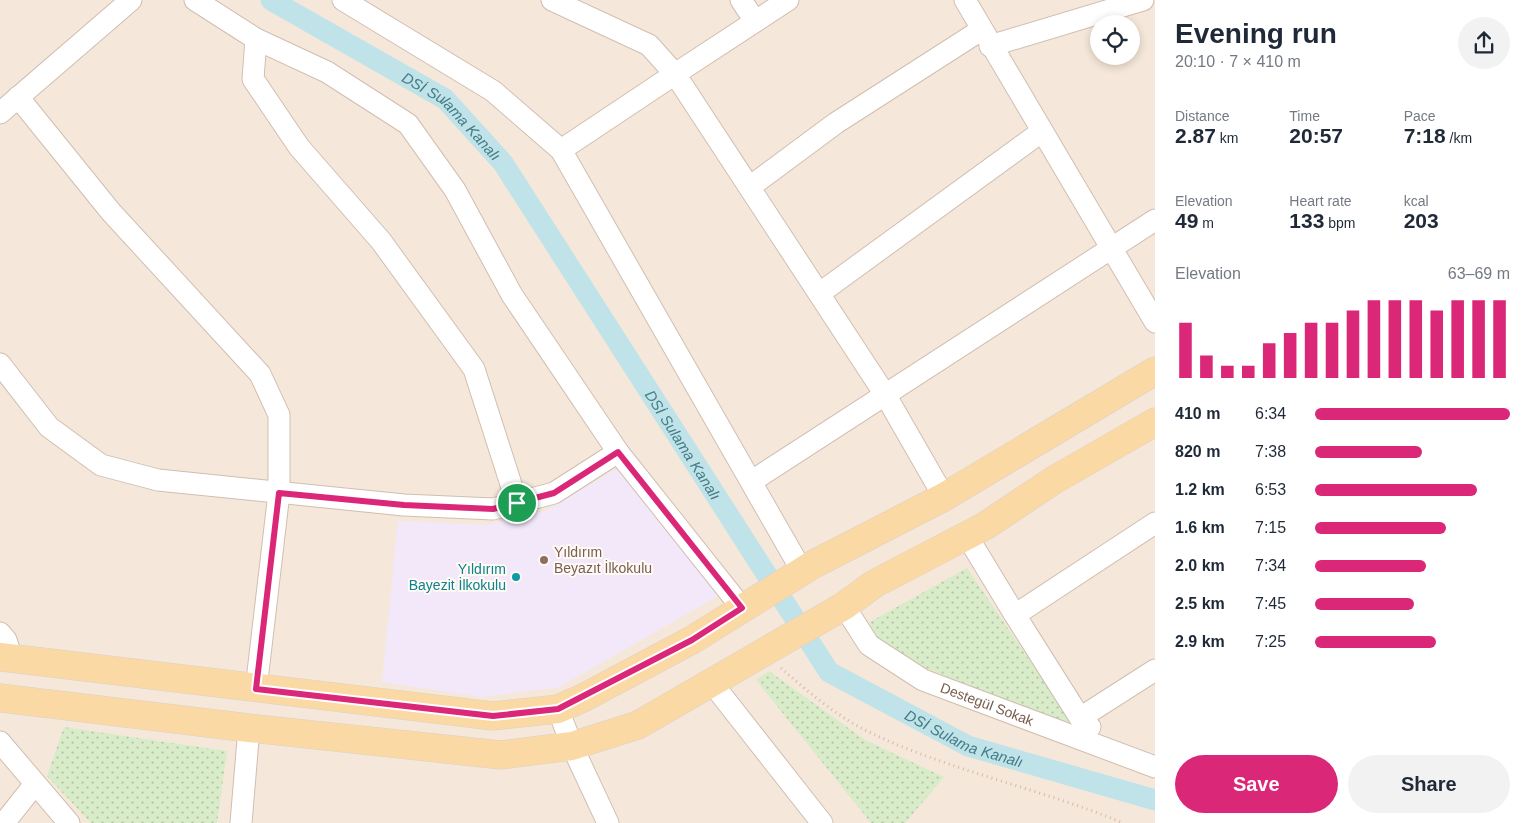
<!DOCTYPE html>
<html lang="en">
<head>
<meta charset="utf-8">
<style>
	body { margin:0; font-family:Helvetica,sans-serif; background:#f2f2f3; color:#1f2937; height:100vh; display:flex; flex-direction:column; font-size:19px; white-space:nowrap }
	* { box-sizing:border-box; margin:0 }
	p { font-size:16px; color:#747a83 }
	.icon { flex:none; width:28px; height:28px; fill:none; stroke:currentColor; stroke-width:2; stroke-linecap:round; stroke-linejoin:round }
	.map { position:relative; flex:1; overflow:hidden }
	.drawer { display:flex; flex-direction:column; background:#fff; width:375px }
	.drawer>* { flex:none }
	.buttons { position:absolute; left:1090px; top:15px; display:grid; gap:10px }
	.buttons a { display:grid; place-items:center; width:50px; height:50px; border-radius:50%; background:#fff; box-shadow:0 2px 8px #0003; font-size:25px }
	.pin { position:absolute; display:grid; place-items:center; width:42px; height:42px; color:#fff; margin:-21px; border:2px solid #fff; border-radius:50%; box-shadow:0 1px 5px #0007 }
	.round { display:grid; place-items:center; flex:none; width:52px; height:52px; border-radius:26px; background:#f2f2f3 }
	.overview { display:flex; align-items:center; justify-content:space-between; height:85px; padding:0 20px }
	h1 { font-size:28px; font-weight:600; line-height:38px }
	.stats { display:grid; grid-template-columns:repeat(3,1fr); gap:8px; height:85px; padding:5px 20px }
	.stats div { display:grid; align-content:center }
	.stats b { font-size:21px; font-weight:600 }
	.stats small { font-size:14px; font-weight:400 }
	.stats p { font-size:14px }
	.chart { height:140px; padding:10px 20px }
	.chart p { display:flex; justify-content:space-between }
	.chart svg { width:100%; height:90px; margin-top:5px; stroke:#db2777; stroke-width:6 }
	.action { display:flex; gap:10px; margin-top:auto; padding:10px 20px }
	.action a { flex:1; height:58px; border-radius:30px; background:#db2777; color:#fff; font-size:20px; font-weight:600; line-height:58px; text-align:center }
	.action a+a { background:#f2f2f3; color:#1f2937 }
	ul { padding:0 20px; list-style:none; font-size:16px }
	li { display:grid; grid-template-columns:80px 60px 1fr; align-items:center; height:38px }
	li i { height:12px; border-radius:6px; background:#db2777 }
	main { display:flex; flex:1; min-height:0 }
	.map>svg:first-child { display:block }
</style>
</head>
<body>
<main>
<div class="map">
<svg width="1155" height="823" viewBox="0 0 1155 823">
	<defs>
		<pattern id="grass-dots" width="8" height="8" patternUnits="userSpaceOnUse" patternTransform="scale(1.25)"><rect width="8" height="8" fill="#d8ecc9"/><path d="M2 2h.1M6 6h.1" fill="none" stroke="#b4c2a5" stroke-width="1.8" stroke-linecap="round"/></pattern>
	</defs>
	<rect width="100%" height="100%" fill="#fdf6ec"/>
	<!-- residential -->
	<path fill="#f5e8da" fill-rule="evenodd" d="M0,0H1155V823H0ZM1099,24H1131V56H1099Z"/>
	<!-- education -->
	<path fill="#f3e8fa" d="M621,466L720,595L559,687L481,697L382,682L398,521L486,525L548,510Z"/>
	<!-- grass -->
	<path fill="url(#grass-dots)" d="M967,568L1070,720L1060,725L912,662L873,636L870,622Z
		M769,671L865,740L944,777L905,823H871L756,680Z
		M64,727L227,751L217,823H91L47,776Z"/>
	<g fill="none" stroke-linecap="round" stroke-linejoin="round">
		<!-- canal -->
		<path stroke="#bfe3e8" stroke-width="21" id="s1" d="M271,0L445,99L503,163L829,672L968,746L1155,800"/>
		<!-- minor casing -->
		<g stroke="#d1beb0" stroke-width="23">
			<g id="minor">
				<path d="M195,0L256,39L327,72L408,124L455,190L512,295L618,452L742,608"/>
				<path d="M343,0L493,91L561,150L802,571"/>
				<path d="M552,0L649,45L675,74L561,150"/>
				<path d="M741,0L755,21"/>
				<path d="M788,0L675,74L886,396L944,497"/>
				<path d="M965,0L1155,322"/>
				<path d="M256,39L253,79L299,147L381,241L474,369L517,503"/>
				<path d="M990,46L1143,0"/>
				<path d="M18,97L111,212L260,374L279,415V493L256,689"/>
				<path d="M0,113L131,0"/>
				<path d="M751,186L836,123L981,30"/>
				<path d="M820,293L1041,132"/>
				<path d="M0,364L49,427L101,465L158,480L404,505L493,509L554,493L618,452"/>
				<path d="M752,481L1155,220"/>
				<path d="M967,536L1015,615"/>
				<path id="s2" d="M844,606L869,645L923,680L1155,767"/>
				<path d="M0,633L6,640L12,658"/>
				<path d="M712,683L822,823"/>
				<path d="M558,709L572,746L608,823"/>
				<path d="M1080,718L1015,615L1155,523"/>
				<path d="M1090,727L1080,718L1155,670"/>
				<path d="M0,742L69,823"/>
				<path d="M4,823L35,784"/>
				<path d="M241,823L249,728"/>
			</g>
		</g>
		<!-- major casing -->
		<g stroke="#dad1cd" stroke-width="29">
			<path id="major" d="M0,657L493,716L558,709L583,698L692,640L814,564L944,497L1155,371
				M0,698L249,728L501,755L572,746L638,725L844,606L874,584L985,526L1054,480L1155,422"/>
		</g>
		<!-- path -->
		<path stroke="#d9b8a5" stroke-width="3" stroke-dasharray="1 4" stroke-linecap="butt" d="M781,668C809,693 839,718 873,734C954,772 1042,789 1123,823"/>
		<!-- minor -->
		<use href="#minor" stroke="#fff" stroke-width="21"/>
		<!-- major -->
		<use href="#major" stroke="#fbd9a5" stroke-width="28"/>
	</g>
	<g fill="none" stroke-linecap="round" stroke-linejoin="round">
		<!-- route casing -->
		<g stroke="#fff" stroke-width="10">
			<path id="route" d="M618,452L742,608L692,640L558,709L493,716L256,689L279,493L404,505L493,509L554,493Z"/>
		</g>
		<!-- route -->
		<use href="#route" stroke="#db2777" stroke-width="6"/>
	</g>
	<!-- markers -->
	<circle fill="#8d6e63" stroke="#fffaf3" stroke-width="2" cx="544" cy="560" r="5"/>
	<circle fill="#0f9aa8" stroke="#fffaf3" stroke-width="2" cx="516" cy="577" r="5"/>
	<g text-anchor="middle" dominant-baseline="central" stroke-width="4" stroke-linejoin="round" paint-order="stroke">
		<!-- education labels -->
		<g font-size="14" fill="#785e54" stroke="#fffaf3" text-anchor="start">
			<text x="554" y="552">Yıldırım<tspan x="554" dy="16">Beyazıt İlkokulu</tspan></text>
		</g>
		<!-- culture labels -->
		<g font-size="14" fill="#0d838f" stroke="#fffaf3" text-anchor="end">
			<text x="506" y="569">Yıldırım<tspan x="506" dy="16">Bayezit İlkokulu</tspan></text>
		</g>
		<!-- street labels -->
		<g font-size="14" fill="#7a5c4d" stroke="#fffaf3">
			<text stroke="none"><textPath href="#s2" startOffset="179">Destegül Sokak</textPath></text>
		</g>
		<!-- water labels -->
		<g font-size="15" font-style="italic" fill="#437c86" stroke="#fffaf3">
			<text stroke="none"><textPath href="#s1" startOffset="216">DSİ Sulama Kanalı</textPath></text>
			<text stroke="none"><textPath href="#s1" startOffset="621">DSİ Sulama Kanalı</textPath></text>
			<text stroke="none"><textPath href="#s1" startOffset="1042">DSİ Sulama Kanalı</textPath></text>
		</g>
	</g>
</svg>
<div class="buttons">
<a><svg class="icon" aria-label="locate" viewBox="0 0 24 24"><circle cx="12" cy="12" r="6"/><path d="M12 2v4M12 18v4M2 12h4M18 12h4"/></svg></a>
</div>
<div class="pin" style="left:517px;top:503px;background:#1e9e55"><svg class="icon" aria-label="arrive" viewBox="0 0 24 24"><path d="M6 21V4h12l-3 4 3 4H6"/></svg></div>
</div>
<section class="drawer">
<div class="overview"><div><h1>Evening run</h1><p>20:10 · 7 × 410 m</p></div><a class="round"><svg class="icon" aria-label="share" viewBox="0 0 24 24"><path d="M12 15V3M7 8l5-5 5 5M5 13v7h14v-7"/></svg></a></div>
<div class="stats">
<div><p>Distance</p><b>2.87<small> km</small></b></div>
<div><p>Time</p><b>20:57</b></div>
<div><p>Pace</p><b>7:18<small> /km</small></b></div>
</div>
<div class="stats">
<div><p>Elevation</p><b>49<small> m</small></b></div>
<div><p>Heart rate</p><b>133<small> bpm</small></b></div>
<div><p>kcal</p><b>203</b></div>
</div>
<div class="chart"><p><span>Elevation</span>63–69 m</p>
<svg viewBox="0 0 160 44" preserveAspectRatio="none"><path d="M5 44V17M15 44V33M25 44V38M35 44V38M45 44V27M55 44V22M65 44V17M75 44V17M85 44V11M95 44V6M105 44V6M115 44V6M125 44V11M135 44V6M145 44V6M155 44V6"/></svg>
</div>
<ul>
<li><b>410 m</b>6:34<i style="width:100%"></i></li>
<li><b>820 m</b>7:38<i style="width:55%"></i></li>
<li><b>1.2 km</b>6:53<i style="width:83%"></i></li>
<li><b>1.6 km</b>7:15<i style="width:67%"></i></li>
<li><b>2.0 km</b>7:34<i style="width:57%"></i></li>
<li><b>2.5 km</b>7:45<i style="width:51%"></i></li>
<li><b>2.9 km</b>7:25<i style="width:62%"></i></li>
</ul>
<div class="action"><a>Save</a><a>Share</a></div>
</section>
</main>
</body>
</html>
